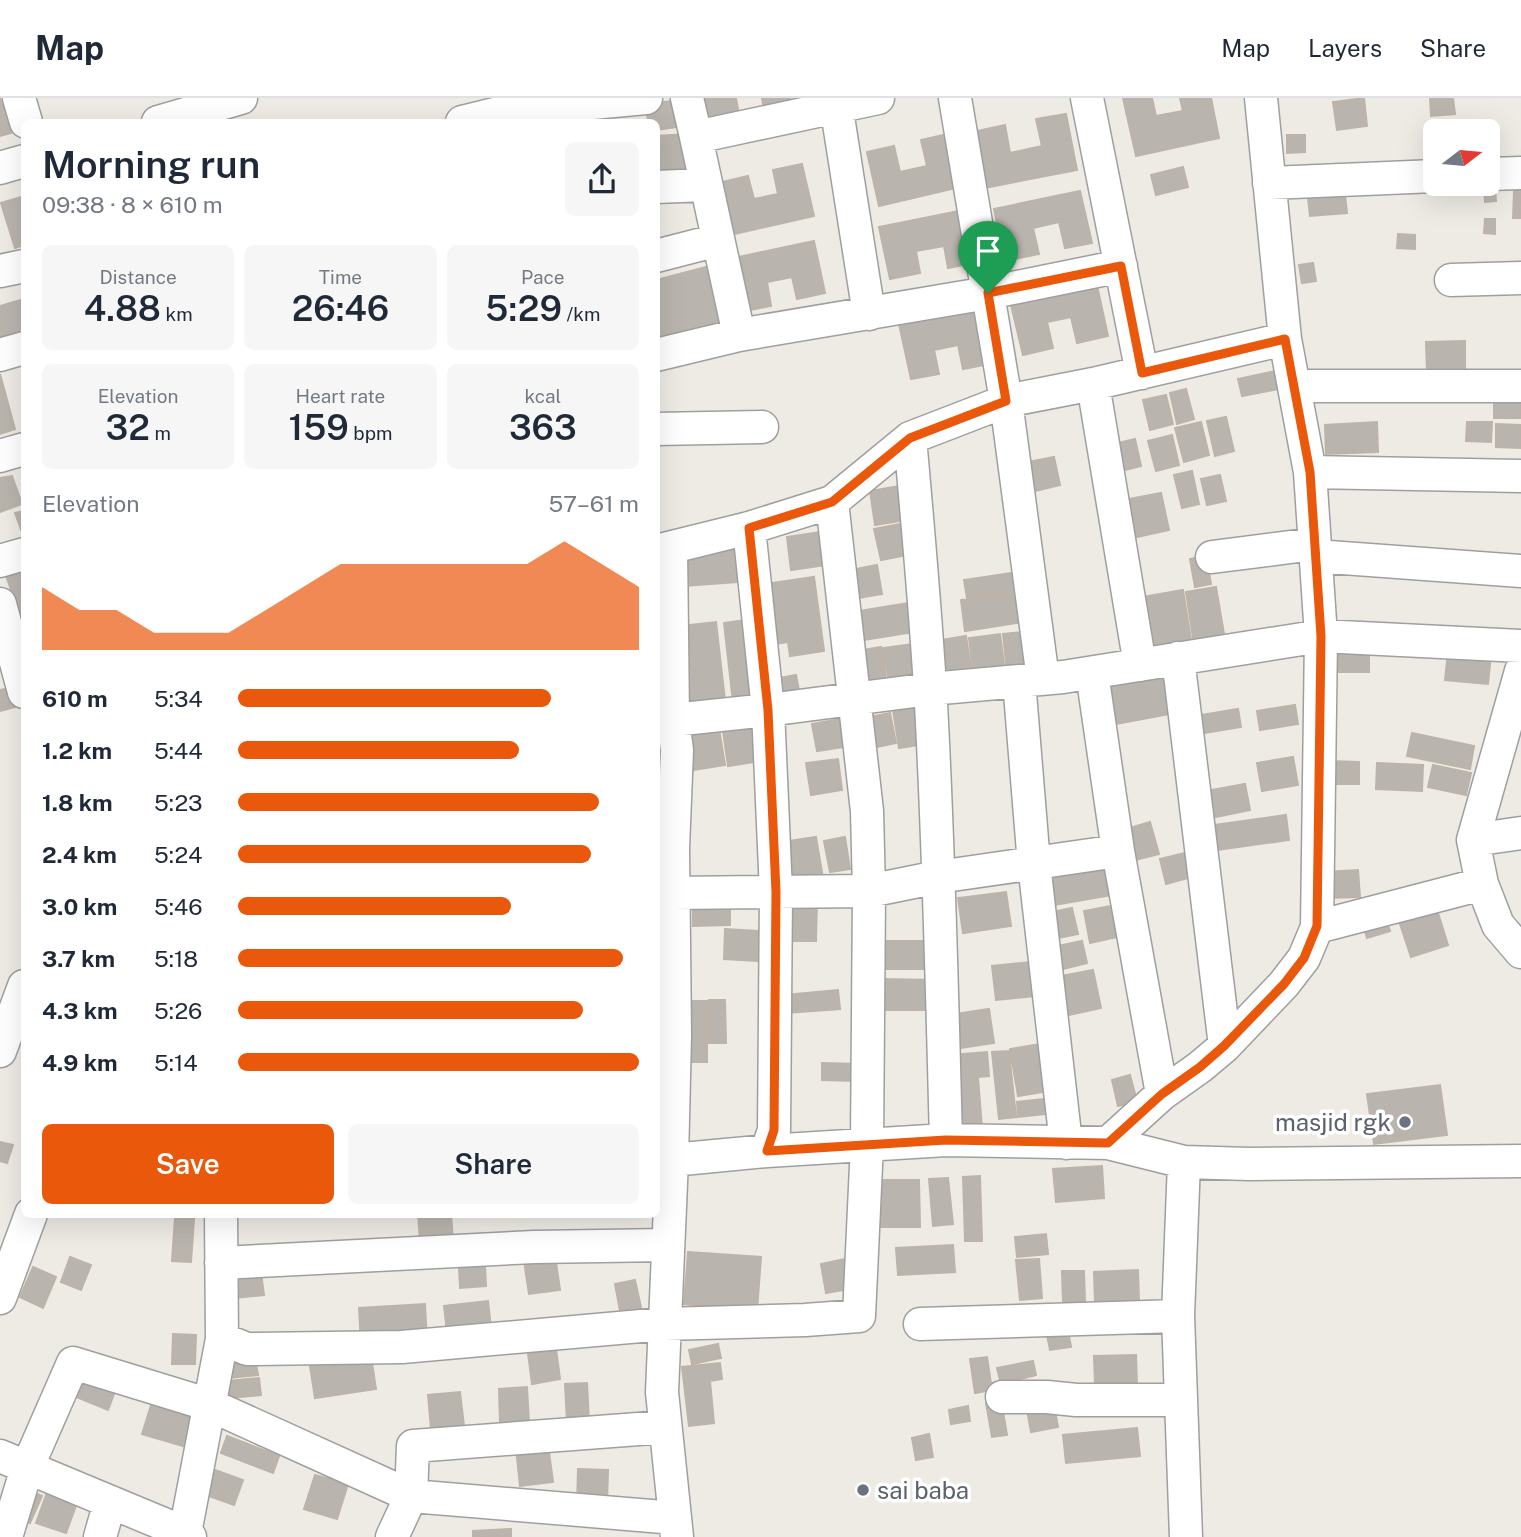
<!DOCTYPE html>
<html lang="en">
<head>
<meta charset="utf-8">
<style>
	body { margin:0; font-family:"Public Sans",sans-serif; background:#f6f6f7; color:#1f2937; height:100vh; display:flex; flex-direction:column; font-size:26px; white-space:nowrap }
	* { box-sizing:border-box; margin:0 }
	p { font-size:23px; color:#747a83 }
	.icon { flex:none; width:38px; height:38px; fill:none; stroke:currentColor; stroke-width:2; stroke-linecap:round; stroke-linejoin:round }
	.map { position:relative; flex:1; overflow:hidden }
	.side { position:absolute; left:21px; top:21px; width:639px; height:1099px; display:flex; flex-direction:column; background:#fff; border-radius:10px; box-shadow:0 7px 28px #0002 }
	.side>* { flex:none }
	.needle { width:46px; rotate:74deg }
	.tools { position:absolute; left:1423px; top:21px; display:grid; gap:14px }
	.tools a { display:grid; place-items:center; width:77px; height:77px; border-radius:10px; background:#fff; box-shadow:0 7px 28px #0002; font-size:35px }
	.pin { position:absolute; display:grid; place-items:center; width:60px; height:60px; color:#fff; margin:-72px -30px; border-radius:50% 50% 50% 0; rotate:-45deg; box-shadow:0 0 7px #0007 }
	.pin .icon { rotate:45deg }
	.round { display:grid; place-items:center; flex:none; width:74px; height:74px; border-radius:10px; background:#f6f6f7 }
	.headline { display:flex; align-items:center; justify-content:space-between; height:119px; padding:0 21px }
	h1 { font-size:38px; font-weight:600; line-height:52px }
	.figures { display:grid; grid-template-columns:repeat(3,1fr); gap:10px; height:119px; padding:7px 21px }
	.figures div { display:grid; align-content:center; border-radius:10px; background:#f6f6f7; text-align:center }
	.figures b { font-size:35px; font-weight:600 }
	.figures small { font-size:19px; font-weight:400 }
	.figures p { font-size:19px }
	.chart { height:196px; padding:14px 21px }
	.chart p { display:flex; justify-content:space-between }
	.chart svg { width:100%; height:126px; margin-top:7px; fill:#ea580c; opacity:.7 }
	.primary-button { display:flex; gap:14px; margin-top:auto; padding:14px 21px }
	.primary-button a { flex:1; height:80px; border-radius:10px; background:#ea580c; color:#fff; font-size:28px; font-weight:600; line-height:80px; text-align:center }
	.primary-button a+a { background:#f6f6f7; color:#1f2937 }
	ul { padding:0 21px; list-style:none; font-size:23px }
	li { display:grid; grid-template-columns:112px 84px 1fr; align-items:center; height:52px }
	li i { height:18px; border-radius:9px; background:#ea580c }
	header { display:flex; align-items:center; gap:42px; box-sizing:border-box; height:98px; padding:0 35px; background:#fff; border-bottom:2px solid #e0e1e3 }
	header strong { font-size:33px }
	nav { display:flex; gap:38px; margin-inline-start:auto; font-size:24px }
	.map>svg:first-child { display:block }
</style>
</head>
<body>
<header>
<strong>Map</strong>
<nav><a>Map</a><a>Layers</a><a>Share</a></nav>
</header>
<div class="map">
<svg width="1521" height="1439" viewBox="0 0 1521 1439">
	<rect width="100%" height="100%" fill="#eeebe5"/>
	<!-- building -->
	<path fill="#bab4ae" stroke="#bdb3a9" stroke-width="2" d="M0,0L11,35L0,38Z
		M702,0H736L739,17L707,24Z
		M762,0H790L791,6L764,11Z
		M1123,0H1152L1156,18L1183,13L1180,0H1211L1219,40L1136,58Z
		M1364,0L1367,28L1337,32L1333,4Z
		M1430,0H1453L1455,16L1431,18Z
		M681,2L684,28L656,32V24H648L646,6Z
		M1066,16L1077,72L984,90L973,34L1005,27L1010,55L1042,48L1036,21Z
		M1463,22L1464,33H1435V41L1433,42L1431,25Z
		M687,36L692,74L656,78V38Z
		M948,36L960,89L879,108L867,54L894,48L900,74L927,68L921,42Z
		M1287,37H1305V54L1287,55Z
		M802,66L814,118L730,137L718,85L748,78L754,101L778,96L773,72Z
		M1183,69L1188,89L1156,97L1151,77Z
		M1495,90L1496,103L1485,104L1484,91Z
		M1080,93L1092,145L1065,150L1059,124L1033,130L1039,156L1005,163L994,111Z
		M1514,93H1521V120H1513Z
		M1345,97L1347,115L1310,118L1308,100Z
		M24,98V147L15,150L1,105Z
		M964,112L974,165L948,170L944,148L916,153L920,175L890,181L879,129Z
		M1485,121H1495V136L1484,135Z
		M1398,136L1415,137V151L1397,150Z
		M814,143L825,195L797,201L792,179L767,184L771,208L740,214L729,161Z
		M1313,165L1316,183L1302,185L1299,167Z
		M706,169L722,230L656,246V182Z
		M1096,183L1108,238L1077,245L1071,219L1047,224L1053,250L1023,257L1010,203Z
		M24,201V242L0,249V208Z
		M982,209L994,265L963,271L958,247L934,252L939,276L911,281L899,226Z
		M1465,243V274L1427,275L1426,244Z
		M1276,273L1279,291L1242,298L1238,281Z
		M0,276L15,331L0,336Z
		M1186,291L1194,321L1177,326L1170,295Z
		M1494,294H1521V320H1494Z
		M1166,297L1173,326L1150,332L1143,302Z
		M1226,319L1234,353L1215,358L1207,323Z
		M1201,324L1209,357L1184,364L1175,330Z
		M1377,324L1378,354L1326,356L1325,327Z
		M1467,324H1492L1491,344L1466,343Z
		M1496,326L1521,327V350L1496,349Z
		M1172,337L1179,367L1156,373L1148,343Z
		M1135,341L1141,368L1117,374L1110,347Z
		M1054,359L1060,387L1035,393L1028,364Z
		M1192,373L1199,406L1182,410L1174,377Z
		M1220,377L1226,403L1207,407L1201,381Z
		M12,378L22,406L0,414V380Z
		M900,388L906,422L875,427L870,393Z
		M1161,395L1169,432L1137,439L1129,401Z
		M24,413V436L23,437L15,415Z
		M905,425L912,456L881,462L874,431Z
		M821,434L826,467L791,472L787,439Z
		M734,450L737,484L684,488L681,454Z
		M1206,458L1211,486L1195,489L1190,461Z
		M877,467L882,496L852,501L846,473Z
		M24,471V528L5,475Z
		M1024,473L1026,491L967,500L964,482Z
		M814,479L824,553L790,558L788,544L767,547L758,487Z
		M1216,489L1225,542L1194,546L1186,494Z
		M1183,492L1192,548L1140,557L1131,501Z
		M1025,493L1030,523L965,533L961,502Z
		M915,504L920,533L857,543L853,514Z
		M746,522L755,601L733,604L724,525Z
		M716,524L725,602L691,605L682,528Z
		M1033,533L1038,571L1007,574L1003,536Z
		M1000,536L1005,574L974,578L969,540Z
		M966,538L972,577L941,583L935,543Z
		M920,545L926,578L889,584L883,550Z
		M881,549L887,587L858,592L852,554Z
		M1369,549V574H1329L1328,550Z
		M1448,553L1491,557L1488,586L1445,582Z
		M796,577L800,598L778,601L774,581Z
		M1168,577L1175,615L1105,628L1098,590Z
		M10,590L15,609L0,613V592Z
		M1295,607L1298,626L1260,632L1257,613Z
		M925,608L931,645L899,650L893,612Z
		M1238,611L1241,629L1198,636L1195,618Z
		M890,615L896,645L867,651L860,621Z
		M840,621L844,649L817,653L812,626Z
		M754,628L760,663L728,668L723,633Z
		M719,631L725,667L693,672L687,636Z
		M1412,635L1474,648L1470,671L1407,658Z
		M1293,659L1298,687L1262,693L1257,665Z
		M838,661L842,692L811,697L806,665Z
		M1327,663L1359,664V686H1327Z
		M1377,665L1423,667L1422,693L1376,691Z
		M1433,667L1471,675L1466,697L1428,689Z
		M1245,686L1250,712L1206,721L1201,694Z
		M1286,717L1289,742L1202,754L1199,729Z
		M1150,724L1159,756L1131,763L1123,732Z
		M816,739L823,780L789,786L782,744Z
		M845,739L850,771L830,774L824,743Z
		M1189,754L1195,778L1166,786L1160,761Z
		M1112,764L1118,796L1048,808L1043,776Z
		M1358,772L1360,799L1326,800L1324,774Z
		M1006,794L1011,828L963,835L958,800Z
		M693,799H730V827L693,828Z
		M1434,802L1448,847L1411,859L1396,814Z
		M787,803H817L816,843H786Z
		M1111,808L1117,839L1090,845L1084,813Z
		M1072,810L1078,836L1053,841L1047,815Z
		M1384,815L1390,833L1367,840L1362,823Z
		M725,831L758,833L757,863L724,861Z
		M877,843H939V871H878Z
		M1082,843L1087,865L1059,872L1053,849Z
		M1031,864L1034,898L996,902L992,868Z
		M1093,872L1101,910L1064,918L1056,879Z
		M878,881L938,882V912H878Z
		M838,892L840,911L786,915L785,897Z
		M709,902H725L726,945H709Z
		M687,903H707V964H687Z
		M989,911L994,945L960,950L955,916Z
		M1047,945L1055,992L1018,998L1010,951Z
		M1009,953L1016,1019L999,1021L992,954Z
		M987,954L989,978L978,979L982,1030L957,1031L951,957Z
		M822,965L858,966V983L822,982Z
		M1130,977L1137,1003L1118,1008L1112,982Z
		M1440,987L1447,1037L1374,1046L1367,996Z
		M1052,1000L1054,1015L1018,1019L1017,1004Z
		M0,1044L13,1047L7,1065L0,1063Z
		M1102,1068L1104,1100L1056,1104L1053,1071Z
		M980,1078L982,1143H965L963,1079Z
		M948,1080L953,1126L933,1128L929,1081Z
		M870,1082H919L920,1129H871Z
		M418,1116H451L453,1142L420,1144Z
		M175,1119L194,1121L191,1164L172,1163Z
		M1046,1136L1048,1156L1017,1159L1015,1139Z
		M953,1147L955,1174L898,1177L896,1150Z
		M688,1154L761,1159L757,1213L684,1206Z
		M555,1158L560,1192L529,1196L524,1163Z
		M70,1159L91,1167L81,1192L61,1184Z
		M850,1160L855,1190L826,1195L821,1166Z
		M1039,1161L1042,1200L1020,1202L1016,1162Z
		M485,1167L486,1188L460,1190L459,1169Z
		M33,1169L56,1179L43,1210L20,1199Z
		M1138,1172L1139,1203L1095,1205L1094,1174Z
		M1062,1173H1084L1085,1204L1063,1205Z
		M261,1174L264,1197L225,1201L223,1177Z
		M635,1182L642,1214L621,1218L615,1186Z
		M488,1203L492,1238L448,1243L444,1208Z
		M425,1206L427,1243L361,1246L359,1210Z
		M1068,1233L1071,1249L1050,1252L1047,1237Z
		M173,1236L196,1237L195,1266H172Z
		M718,1246L721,1260L692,1266L689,1252Z
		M556,1251L560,1281L532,1286L528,1255Z
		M1136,1257L1137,1287L1095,1288L1094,1258Z
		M371,1258L376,1291L315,1300L310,1268Z
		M255,1259L258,1277L229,1280L227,1262Z
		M987,1259L992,1292L975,1295L970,1261Z
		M1033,1263L1036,1277L1001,1286L997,1270Z
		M720,1265L722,1281L710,1283L714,1325L689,1328L682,1269Z
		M78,1273L117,1288L108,1312L69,1296Z
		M259,1280L261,1297L230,1300L228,1283Z
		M587,1285L589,1323L567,1324L565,1286Z
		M527,1289L529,1324L500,1326L499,1291Z
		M460,1294L464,1328L431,1331L428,1297Z
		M153,1301L203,1316L193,1351L142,1336Z
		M1001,1302L1007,1337L992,1339L986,1305Z
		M1054,1307L1058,1329L1031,1334L1027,1312Z
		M968,1308L970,1323L951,1326L949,1312Z
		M1137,1330L1140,1358L1066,1365L1063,1337Z
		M929,1336L933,1359L916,1362L912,1340Z
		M227,1338L279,1358L273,1375L221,1355Z
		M548,1347L553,1384L520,1388L516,1350Z
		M578,1371L608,1372L607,1406H577Z
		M215,1372L243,1382L234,1407L206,1397Z
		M315,1377L348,1386L337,1421L304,1411Z
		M29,1392L42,1398L30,1425L18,1420Z
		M48,1392L78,1402L66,1435L36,1425Z
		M511,1431V1439H473V1433Z"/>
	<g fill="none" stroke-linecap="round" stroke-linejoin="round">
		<!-- street casing -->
		<g stroke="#9f9f9f" stroke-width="35">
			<path id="street" d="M19,0L26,24
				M687,0L696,39L878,0
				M835,0L869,216
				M955,0L1006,303L1043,581
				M1087,0L1142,275
				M1261,0L1285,241L1310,374L1321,538L1317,829
				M158,24L241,0
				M462,24L507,13L646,0
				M696,39L739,237
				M0,70L24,63
				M1488,76L1521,75
				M1269,85L1435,78
				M656,89L705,87
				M656,158L718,142
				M0,173L24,168
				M1451,182L1521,180
				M0,257L24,250
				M656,257L739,237L988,195L1121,168
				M1093,286L1140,567
				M1294,288H1521
				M656,331L762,329
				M910,340C918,429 926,517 931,606C939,751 942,897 946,1042
				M0,358L24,351
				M1310,374L1521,378
				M749,430L768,612L776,794L774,1032L767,1053
				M671,450L673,622L677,652L673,750L675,937L672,1062L662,1294L677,1439
				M656,453L749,430L832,404L910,340L1006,303L1093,286L1285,241
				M1315,458L1521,473
				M1212,459L1314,446
				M0,463L24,456
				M0,506L24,594
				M1178,560L1225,948
				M1521,573L1473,742L1482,786L1498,827L1521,854
				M1092,575L1118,753L1162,996
				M1019,583L1034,766L1066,1045
				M673,622L768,612L930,591L1063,579L1321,538L1521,548
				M1473,742L1521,735
				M673,795L869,793L938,779L1118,753
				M0,953L24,888
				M1108,1045L1162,996L1200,969L1225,948L1284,886L1304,860L1317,829L1482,786
				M672,1062L767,1053L946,1042L1108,1045L1184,1064L1249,1066L1521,1063
				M1184,1064L1178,1218L1186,1439
				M221,1165L534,1149L667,1147
				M0,1200L31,1116
				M920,1226L1178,1218
				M222,1241L247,1251L402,1249L664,1226L805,1222L859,1218L867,1046L869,793L867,713L832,404
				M1002,1299H1047L1076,1302H1181
				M0,1358L185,1435L190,1439
				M185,1435L222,1241L221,1116
				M6,1439L27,1370L73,1265L210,1307L411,1398L675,1420
				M100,1439L110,1404
				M392,1439L411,1398L413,1348L665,1329"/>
		</g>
		<!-- street -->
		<use href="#street" stroke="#fff" stroke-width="32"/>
	</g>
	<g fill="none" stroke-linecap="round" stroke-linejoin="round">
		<!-- route casing -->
		<g stroke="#fff" stroke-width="14">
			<path id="route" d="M1121,168L1142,275L1285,241L1310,374L1321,538L1317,828L1304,860L1284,886L1224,948L1200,969L1162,996L1108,1045L946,1042L767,1053L774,1032L776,794L768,612L749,430L832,404L910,340L1006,303L988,195Z"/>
		</g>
		<!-- route -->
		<use href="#route" stroke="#ea580c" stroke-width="9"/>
	</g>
	<!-- markers -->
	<g fill="#6b7280" stroke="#fff" stroke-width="2.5">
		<circle cx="1405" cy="1024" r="7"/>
		<circle cx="863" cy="1392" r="7"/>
	</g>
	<g text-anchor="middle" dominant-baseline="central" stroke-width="7" stroke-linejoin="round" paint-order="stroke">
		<!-- worship labels -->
		<g font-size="24" fill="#5b616d" stroke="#fff" text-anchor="end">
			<text x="1391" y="1024">masjid rgk</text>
			<text x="877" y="1392" text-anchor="start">sai baba</text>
		</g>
	</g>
</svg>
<div class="tools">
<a><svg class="needle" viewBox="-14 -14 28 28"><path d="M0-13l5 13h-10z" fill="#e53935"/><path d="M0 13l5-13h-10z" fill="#747a83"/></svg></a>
</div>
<div class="pin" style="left:988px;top:195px;background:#1e9e55"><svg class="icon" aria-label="arrive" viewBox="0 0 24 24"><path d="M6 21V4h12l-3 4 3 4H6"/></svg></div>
<section class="side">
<div class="headline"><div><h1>Morning run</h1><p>09:38 · 8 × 610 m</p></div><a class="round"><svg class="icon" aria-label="share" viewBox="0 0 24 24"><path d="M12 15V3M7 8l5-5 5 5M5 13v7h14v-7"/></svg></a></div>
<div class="figures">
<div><p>Distance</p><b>4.88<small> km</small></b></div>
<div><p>Time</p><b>26:46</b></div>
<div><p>Pace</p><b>5:29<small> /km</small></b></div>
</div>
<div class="figures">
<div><p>Elevation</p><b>32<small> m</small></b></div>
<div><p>Heart rate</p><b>159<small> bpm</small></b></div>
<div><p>kcal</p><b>363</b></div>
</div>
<div class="chart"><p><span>Elevation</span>57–61 m</p>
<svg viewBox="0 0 160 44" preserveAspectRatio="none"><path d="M0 44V22L10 30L20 30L30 38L40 38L50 38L60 30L70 22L80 14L90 14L100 14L110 14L120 14L130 14L140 6L150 14L160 22V44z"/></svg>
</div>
<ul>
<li><b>610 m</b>5:34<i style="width:78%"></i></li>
<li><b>1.2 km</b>5:44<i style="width:70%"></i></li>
<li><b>1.8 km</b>5:23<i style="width:90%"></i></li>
<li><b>2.4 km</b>5:24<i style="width:88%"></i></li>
<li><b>3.0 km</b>5:46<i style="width:68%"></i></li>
<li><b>3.7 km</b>5:18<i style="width:96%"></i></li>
<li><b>4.3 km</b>5:26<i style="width:86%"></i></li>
<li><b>4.9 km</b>5:14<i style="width:100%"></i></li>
</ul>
<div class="primary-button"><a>Save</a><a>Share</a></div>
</section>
</div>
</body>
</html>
